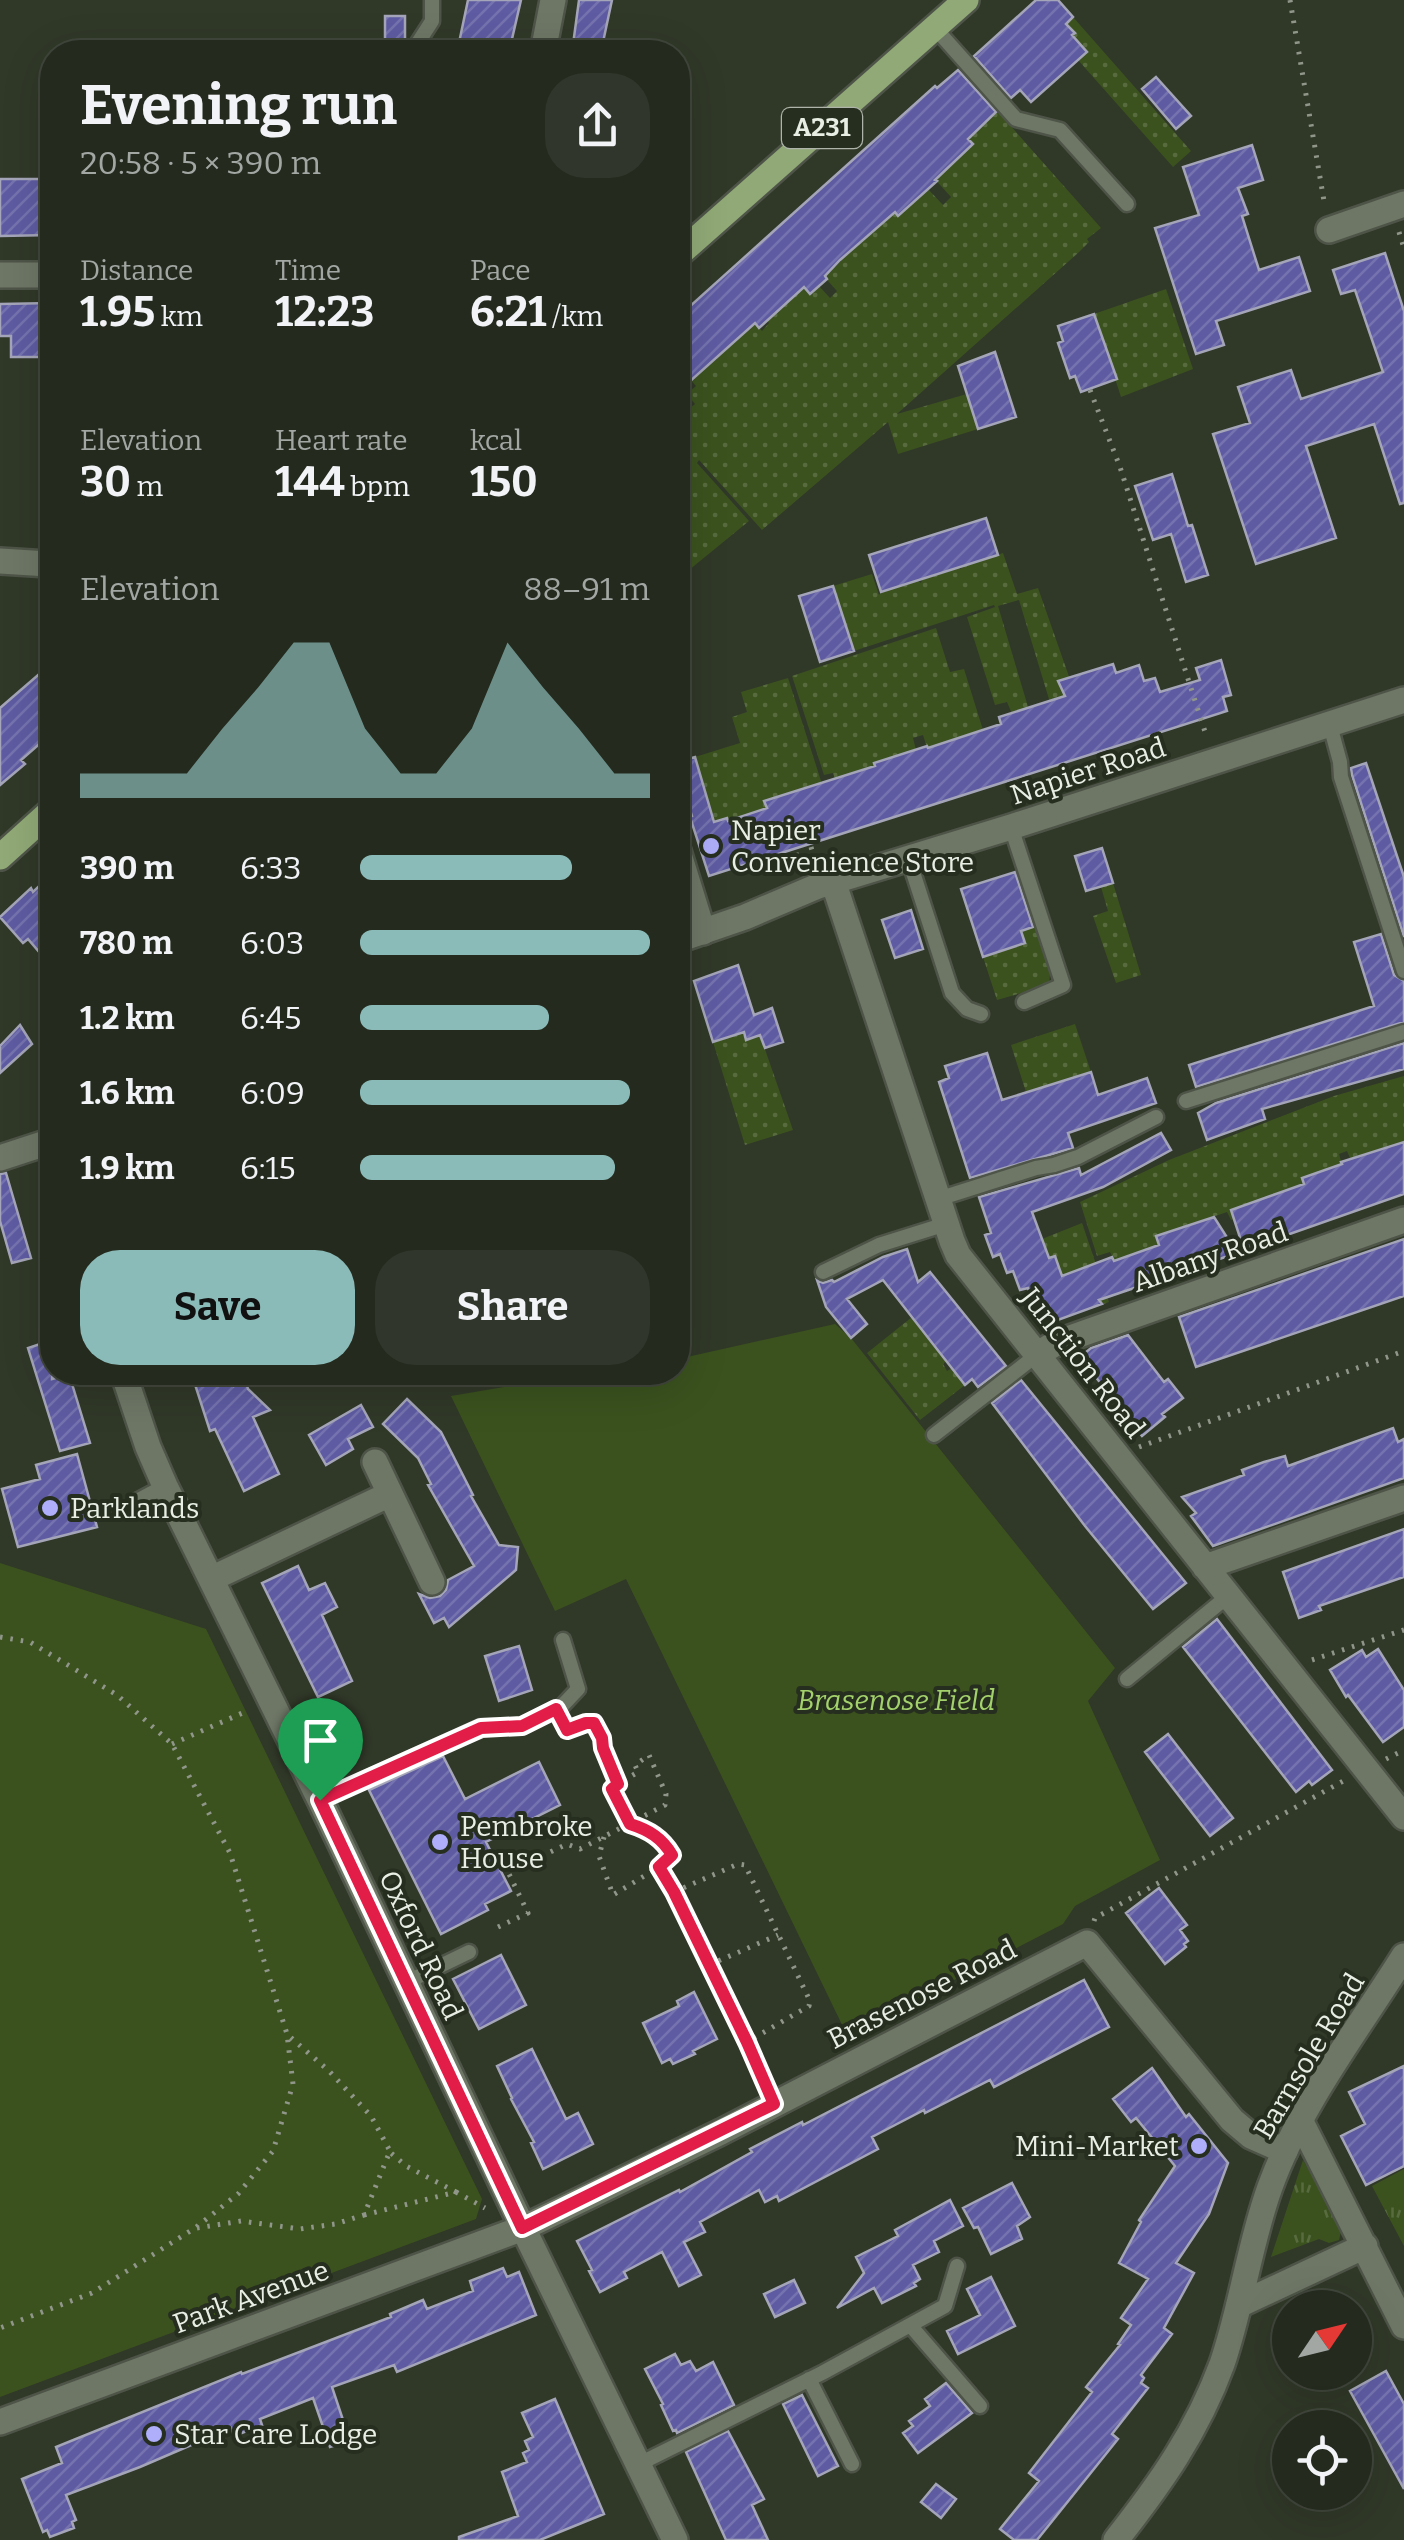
<!DOCTYPE html>
<html lang="en">
<head>
<meta charset="utf-8">
<style>
	body { margin:0; font-family:Bitter,serif; background:#30362b; color:#f1f3f6; height:100vh; display:flex; flex-direction:column; font-size:38px; white-space:nowrap }
	* { box-sizing:border-box; margin:0 }
	p { font-size:32px; color:#a3a7a4 }
	.icon { flex:none; width:55px; height:55px; fill:none; stroke:currentColor; stroke-width:2; stroke-linecap:round; stroke-linejoin:round }
	.map { position:relative; flex:1; overflow:hidden }
	.details { position:absolute; left:40px; top:40px; width:650px; height:1345px; display:flex; flex-direction:column; background:#242a1e; border-radius:40px; box-shadow:0 10px 40px #0002,0 0 0 2px #41463c }
	.details>* { flex:none }
	.needle { width:65px; rotate:55deg }
	.fabs { position:absolute; left:1272px; top:2290px; display:grid; gap:20px }
	.fabs a { display:grid; place-items:center; width:100px; height:100px; border-radius:50%; background:#242a1e; box-shadow:0 10px 40px #0002,0 0 0 2px #41463c; font-size:50px }
	.pin { position:absolute; display:grid; place-items:center; width:85px; height:85px; color:#fff; margin:-102px -42px; border-radius:50% 50% 50% 0; rotate:-45deg; box-shadow:0 0 10px #0007 }
	.pin .icon { rotate:45deg }
	.round { display:grid; place-items:center; flex:none; width:105px; height:105px; border-radius:40px; background:#30362b }
	.head { display:flex; align-items:center; justify-content:space-between; height:170px; padding:0 40px }
	h1 { font-size:55px; font-weight:700; line-height:75px }
	.figures { display:grid; grid-template-columns:repeat(3,1fr); gap:15px; height:170px; padding:10px 40px }
	.figures div { display:grid; align-content:center }
	.figures b { font-size:42px; font-weight:700 }
	.figures small { font-size:28px; font-weight:400 }
	.figures p { font-size:28px }
	.chart { height:280px; padding:20px 40px }
	.chart p { display:flex; justify-content:space-between }
	.chart svg { width:100%; height:180px; margin-top:10px; fill:#8bbbb9; opacity:.7 }
	.cta { display:flex; gap:20px; margin-top:auto; padding:20px 40px }
	.cta a { flex:1; height:115px; border-radius:40px; background:#8bbbb9; color:#111; font-size:40px; font-weight:700; line-height:115px; text-align:center }
	.cta a+a { background:#30362b; color:#f1f3f6 }
	ul { padding:0 40px; list-style:none; font-size:32px }
	li { display:grid; grid-template-columns:160px 120px 1fr; align-items:center; height:75px }
	li i { height:25px; border-radius:12px; background:#8bbbb9 }
	.map>svg:first-child { display:block }
</style>
</head>
<body>
<div class="map">
<svg width="1404" height="2540" viewBox="0 0 1404 2540">
	<defs>
		<pattern id="grass-tufts" width="24" height="20" patternUnits="userSpaceOnUse" patternTransform="scale(2.5)"><rect width="24" height="20" fill="#3b521e"/><path d="M3 7l-1-3M5 7V3M7 7l1-3M15 17l-1-3M17 17v-4M19 17l1-3" fill="none" stroke="#576b3f"/></pattern>
		<pattern id="garden-dots" width="8" height="8" patternUnits="userSpaceOnUse" patternTransform="scale(2.5)"><rect width="8" height="8" fill="#3b521e"/><path d="M2 2h.1M6 6h.1" fill="none" stroke="#576b3f" stroke-width="1.8" stroke-linecap="round"/></pattern>
		<pattern id="building-hatch" width="6" height="6" patternUnits="userSpaceOnUse" patternTransform="scale(2.5)"><rect width="6" height="6" fill="#5e5ba2"/><path d="M-1 1l2-2M0 6l6-6M5 7l2-2" fill="none" stroke="#7573af"/></pattern>
	</defs>
	<rect width="100%" height="100%" fill="#303828"/>
	<!-- grass -->
	<path fill="url(#grass-tufts)" d="M1303,2160L1342,2227L1339,2240L1329,2243L1319,2239L1271,2257Z
		M1404,2169V2246L1372,2186Z"/>
	<!-- park -->
	<path fill="#3b521e" d="M835,1324L851,1338L1115,1668L1088,1701L1160,1860L1075,1906L1063,1924L847,2035L626,1579L555,1611L451,1396L587,1373L678,1372V1359Z
		M0,1563L206,1629L482,2199L476,2219L0,2397Z"/>
	<!-- garden -->
	<path fill="url(#garden-dots)" d="M1073,17L1191,151L1173,167L1078,60L1086,52L1072,35L1074,32L1066,24Z
		M994,107L1101,228L1087,239L1089,242L1078,253L897,414L967,394L978,429L898,454L888,422L762,530L699,460L697,463L749,521L678,579V405L681,402L688,410L695,404L687,394L696,386L690,379L692,347L708,366L717,359L708,349L732,344L747,330L739,306L762,331L769,323L747,299L804,287L810,294L819,286L830,298L837,291L801,251L830,262L835,267L841,261L834,254L865,238L895,212L899,216L927,188L943,205L951,197L911,153L959,156L972,145L962,132L978,129L994,114L991,110Z
		M1166,289L1193,369L1121,397L1094,314Z
		M1003,553L1017,594L1038,588L1073,688L1067,696L1058,729L1019,600L998,606L1037,737L1016,723L1007,702L995,705L967,617L995,607L994,605L854,651L833,586L872,574L879,595L881,592L918,581L921,583L922,580L958,568L961,569L962,566Z
		M936,628L950,672L964,669L983,730L931,760L923,735L913,738L918,758L879,777L842,801L833,773L824,775L792,676Z
		M788,678L822,784L764,801L772,824L761,810L744,816L747,828L715,822L695,757L740,743L732,717L747,712L741,692Z
		M1113,883L1141,975L1116,983L1093,916L1108,911L1101,887Z
		M1013,908L1031,927L1040,925L1051,964L1049,985L997,1000L983,957L993,953Z
		M734,1001L746,1039L760,1035L793,1130L745,1145L713,1042Z
		M1075,1024L1091,1072L1071,1079L1063,1115L1052,1084L1026,1092L1011,1045Z
		M1404,1076V1142L1390,1147L1386,1167L1380,1149L1360,1156L1358,1177L1347,1151L1339,1154L1342,1164L1308,1195L1285,1202L1282,1192L1232,1210L1234,1219L1231,1220L1227,1212L1195,1223L1159,1245L1114,1260L1110,1252L1097,1256L1080,1202L1169,1160L1334,1096Z
		M1082,1223L1109,1302L1091,1309L1069,1273L1062,1276L1055,1257L1049,1258L1042,1239Z
		M912,1317L947,1360L943,1364L947,1371L952,1368L965,1385L920,1420L867,1353Z"/>
	<!-- building -->
	<path fill="url(#building-hatch)" stroke="#a4a5b8" stroke-width="2.5" d="M468,0H521L509,52H463L464,39L460,38Z
		M579,0H612L602,47L593,46V52H572Z
		M1036,0H1058L1073,17L1066,24L1075,33L1072,35L1087,52L1031,102L1020,90L1011,98L974,56Z
		M385,16H405V43L402,50H385Z
		M958,70L996,112L968,139L973,144L935,180L937,181L898,216L895,212L840,260L825,276L827,279L810,294L804,287L759,328L755,323L678,392V317L935,86L937,88Z
		M1156,77L1191,116L1176,129L1142,89Z
		M1252,145L1263,180L1238,188L1248,214L1242,216L1259,270L1299,257L1310,291L1216,321L1224,345L1196,354L1155,228L1199,215L1183,167Z
		M0,179H50L52,235L0,236Z
		M1385,253L1404,311V503L1400,504L1374,424L1306,446L1336,538L1256,564L1213,434L1250,423L1238,387L1291,370L1301,399L1383,372L1355,290L1341,294L1333,270Z
		M52,303V357H11V336H0V304Z
		M1094,314L1117,379L1081,392L1075,376L1070,378L1058,343L1063,341L1058,326Z
		M995,352L1016,417L978,429L958,366Z
		M1172,474L1188,526L1192,525L1208,575L1186,582L1171,534L1153,540L1135,486Z
		M986,518L998,555L881,592L869,555Z
		M833,586L854,651L820,662L799,596Z
		M1221,660L1231,695L1223,697L1227,711L709,876L690,817L692,816L678,770V762L695,757L714,822L727,818L728,821L767,808L764,801L875,766L874,763L927,746L928,748L1001,724L999,717L1065,696L1058,681L1113,664L1116,673L1139,665L1144,681L1155,678L1160,692L1200,680L1196,668Z
		M52,663V733L21,760L25,764L0,785V708Z
		M1366,763L1404,877V937L1352,775L1351,768Z
		M1102,848L1113,883L1086,891L1075,856Z
		M1015,872L1033,927L1021,931L1025,943L983,957L961,889Z
		M52,874V967L28,939L23,943L0,917L31,888L33,892Z
		M911,910L923,949L895,958L882,920Z
		M1381,934L1394,975L1404,981V1022L1196,1087L1189,1065L1374,1006L1354,942Z
		M738,965L754,1015L772,1008L783,1042L765,1048L760,1035L746,1040L744,1032L713,1042L694,981Z
		M20,1025L32,1044L0,1073V1046Z
		M1404,1043V1069L1262,1109L1265,1119L1207,1140L1198,1113L1216,1103Z
		M987,1053L1002,1100L1091,1072L1098,1095L1147,1078L1156,1103L1068,1133L1073,1148L970,1178L939,1082L949,1078L945,1066Z
		M1161,1133L1171,1150L1103,1187L1032,1212L1049,1258L1055,1256L1062,1276L1112,1257L1114,1261L1159,1245L1156,1236L1214,1217L1237,1253L1099,1300L1102,1304L1047,1324L1040,1306L1035,1308L1028,1288L1020,1290L1013,1271L1007,1273L1000,1254L993,1257L985,1235L991,1233L979,1197L1079,1168L1081,1175Z
		M1404,1142V1194L1244,1250L1231,1210L1304,1184L1302,1178L1342,1164L1341,1162Z
		M6,1173L31,1258L12,1263L0,1221V1174Z
		M1404,1239V1296L1196,1367L1179,1317Z
		M907,1249L918,1282L930,1272L1006,1366L978,1387L972,1379L965,1385L883,1280L847,1299L867,1324L851,1338L826,1307L817,1280L823,1283L832,1280L834,1282L883,1257Z
		M1128,1335L1164,1382L1168,1379L1183,1398L1162,1414L1165,1417L1142,1436L1080,1357L1091,1348Z
		M52,1340V1379L69,1374L90,1443L60,1451L28,1348Z
		M191,1372H230L234,1386L246,1382L248,1389L270,1410L253,1417L279,1474L244,1491L215,1429L210,1431Z
		M1021,1380L1186,1583L1153,1609L1085,1526L992,1403Z
		M407,1399L441,1432L473,1495L471,1496L499,1545L518,1547L516,1570L449,1627L444,1618L434,1623L419,1594L430,1598L440,1596L446,1590L448,1580L474,1566L428,1485L431,1484L418,1458L383,1424Z
		M361,1405L373,1427L348,1439L353,1449L326,1465L309,1435Z
		M1393,1428L1398,1442L1404,1439V1478L1213,1546L1191,1516L1196,1513L1182,1497L1244,1475L1242,1470L1264,1462L1285,1456L1288,1466Z
		M77,1454L97,1527L18,1547L2,1489L40,1479L36,1465Z
		M1404,1529V1577L1319,1606L1321,1610L1299,1618L1283,1572Z
		M298,1566L309,1590L325,1583L337,1607L322,1615L352,1681L318,1697L262,1583Z
		M1217,1619L1332,1770L1312,1785L1309,1781L1296,1792L1183,1647Z
		M519,1646L532,1690L499,1701L485,1656Z
		M1378,1649L1404,1690V1727L1383,1742L1348,1695L1346,1697L1330,1670L1362,1650L1366,1657Z
		M1168,1734L1233,1818L1210,1836L1145,1752Z
		M443,1756L465,1799L539,1762L560,1805L486,1842L511,1891L485,1904L488,1910L441,1934L369,1790Z
		M1159,1888L1187,1925L1180,1930L1188,1941L1184,1944L1186,1947L1165,1964L1126,1913Z
		M501,1955L526,2005L479,2029L453,1979Z
		M1084,1980L1109,2027L994,2087L990,2080L925,2113L924,2110L872,2137L878,2149L779,2201L777,2196L765,2202L759,2190L700,2222L705,2232L684,2242L701,2275L679,2286L662,2252L624,2272L627,2278L600,2292L589,2271L592,2270L577,2241L679,2190L680,2192L752,2152L750,2149L802,2122L803,2125Z
		M694,1992L717,2039L693,2051L695,2054L673,2064L670,2059L662,2063L643,2023L679,2006L677,2001Z
		M532,2049L566,2119L578,2113L593,2144L543,2169L531,2143L534,2142L511,2099L512,2098L497,2066Z
		M1404,2066V2166L1366,2185L1341,2136L1365,2124L1349,2092Z
		M1152,2068L1186,2117L1189,2114L1228,2163L1209,2214L1176,2263L1194,2273L1164,2328L1172,2334L1141,2375L1144,2378L1141,2383L1148,2388L1112,2434L1118,2439L1037,2540H1014L1000,2529L1039,2481L1029,2473L1092,2392L1086,2387L1120,2345L1118,2344L1131,2325L1121,2318L1148,2279L1119,2263L1141,2222L1139,2220L1175,2166L1136,2118L1131,2122L1113,2099Z
		M1012,2183L1030,2217L1017,2226L1022,2239L991,2254L978,2227L974,2228L963,2208Z
		M950,2200L963,2226L934,2241L939,2252L913,2265L920,2279L914,2283L916,2286L882,2303L874,2288L837,2308L864,2273L856,2257L898,2236L895,2230Z
		M503,2268L507,2277L519,2272L536,2315L397,2372L394,2365L332,2387L350,2441L330,2447L313,2398L260,2419L262,2425L234,2436L231,2428L140,2467L66,2495L76,2520L72,2522L74,2528L50,2537L47,2530L43,2532L22,2479L62,2463L56,2447L241,2372L242,2374L391,2317L390,2314L423,2300L427,2309L473,2291L470,2281Z
		M991,2277L1015,2326L958,2354L947,2331L980,2315L967,2289Z
		M794,2280L805,2303L775,2317L764,2294Z
		M675,2354L681,2365L690,2361L696,2371L713,2362L734,2405L677,2433L676,2430L673,2431L661,2405L663,2404L645,2369Z
		M1386,2371L1404,2404V2489L1350,2391Z
		M946,2383L972,2413L918,2453L903,2433L913,2426L909,2421L930,2406L925,2399Z
		M802,2395L838,2466L818,2476L783,2404Z
		M555,2399L604,2514L540,2540H459V2537L518,2516L502,2472L527,2462L523,2453L529,2450L525,2441L533,2437L522,2413Z
		M728,2431L764,2499L752,2505L768,2540H726L686,2452Z
		M936,2484L956,2499L941,2518L921,2502Z"/>
	<g fill="none" stroke-linecap="round" stroke-linejoin="round">
		<!-- service casing -->
		<g stroke="#4e5548" stroke-width="19">
			<path id="service" d="M935,28L1016,119L1060,130L1127,204
				M412,52L432,21V0
				M1330,725L1340,762L1341,777L1404,971
				M1011,827L1063,985L1024,1002
				M909,860L952,993L967,1009L981,1014
				M1186,1101L1404,1032
				M938,1199L1036,1168L1054,1165L1078,1157L1156,1117
				M823,1272L879,1245L946,1224
				M934,1435L1038,1354
				M135,1502L165,1486
				M1127,1679L1228,1596
				M320,1800L481,1727L521,1726L562,1706L578,1689L563,1640
				M405,1983L469,1952
				M910,2325L980,2406
				M809,2379L852,2464
				M639,2464L822,2373L945,2306L957,2266"/>
		</g>
		<!-- minor casing -->
		<g stroke="#4e5548" stroke-width="30">
			<path id="minor" d="M543,52L553,0
				M1329,230L1404,204
				M0,275H52
				M0,561L48,564L52,570
				M678,851L703,932
				M833,881L952,1241L958,1255L1404,1817
				M1038,1354L1056,1343L1404,1220
				M123,1372L148,1447L165,1486L320,1800L523,2228L675,2540
				M375,1462L432,1582
				M1205,1567L1404,1498
				M211,1579L390,1494
				M1300,2120L1404,2326
				M1239,2305L1365,2246
				M0,2422L523,2228L721,2132L1087,1943L1232,2120L1251,2136L1285,2151"/>
		</g>
		<!-- tertiary casing -->
		<g stroke="#4e5548" stroke-width="30">
			<path id="tertiary" d="M678,940L745,917L818,886L1011,827L1404,700
				M0,1158L52,1141
				M1116,2540C1160,2484 1197,2432 1222,2364C1242,2306 1249,2245 1270,2187C1300,2104 1357,2031 1404,1956"/>
		</g>
		<!-- primary casing -->
		<g stroke="#4e5548" stroke-width="30">
			<path id="primary" d="M678,255L966,0
				M0,857L52,810"/>
		</g>
		<!-- path -->
		<path stroke="#90978a" stroke-width="5" stroke-dasharray="2.5 8" stroke-linecap="butt" d="M1290,0L1325,207
			M1399,232L1404,248
			M1090,390L1120,467L1207,738
			M678,795L689,830
			M811,847L816,863
			M796,853L801,869
			M1139,1447L1404,1351
			M0,1637L30,1642L117,1695L172,1744L230,1853L287,2034L293,2084L273,2151L238,2194L195,2228L92,2293L0,2328
			M1312,1660L1404,1630
			M565,1726L567,1729L586,1723H594L603,1738V1749L618,1784L612,1789L629,1824C649,1830 662,1838 672,1855L659,1867L674,1892L765,2083
			M172,1744L247,1711
			M1386,1759L1404,1750
			M604,1837L599,1856L613,1895L659,1867
			M674,1892L738,1864L745,1865L810,2001L809,2006L747,2042
			M1094,1921L1095,1918L1345,1780
			M498,1927L528,1913L508,1872L567,1844L580,1849L665,1805L666,1794L649,1755L635,1765L638,1772L618,1784
			M709,1965L778,1935
			M456,2192L485,2208
			M364,2215L456,2192L406,2166L391,2153
			M197,2228L241,2221L300,2229L335,2224L364,2215L390,2151L371,2116L329,2071L289,2036"/>
		<!-- service -->
		<use href="#service" stroke="#6e7766" stroke-width="14"/>
		<!-- minor -->
		<use href="#minor" stroke="#6e7766" stroke-width="25"/>
		<!-- tertiary -->
		<use href="#tertiary" stroke="#6e7766" stroke-width="25"/>
		<!-- primary -->
		<use href="#primary" stroke="#90a976" stroke-width="25"/>
	</g>
	<g fill="none" stroke-linecap="round" stroke-linejoin="round">
		<!-- route casing -->
		<g stroke="#fff" stroke-width="20">
			<path id="route" d="M556,1709L567,1730L586,1723H594L602,1738L603,1748L618,1784L612,1789L630,1824C649,1830 662,1838 672,1855L659,1867L674,1892L747,2042L774,2104L522,2228L320,1800L481,1728L522,1726Z"/>
		</g>
		<!-- route -->
		<use href="#route" stroke="#e11d48" stroke-width="12"/>
	</g>
	<!-- markers -->
	<g fill="#aeaefa" stroke="#262e1f" stroke-width="4">
		<circle cx="711" cy="846" r="10"/>
		<circle cx="50" cy="1508" r="10"/>
		<circle cx="440" cy="1842" r="10"/>
		<circle cx="1199" cy="2146" r="10"/>
		<circle cx="154" cy="2434" r="10"/>
	</g>
	<g text-anchor="middle" dominant-baseline="central" stroke-width="8" stroke-linejoin="round" paint-order="stroke">
		<!-- shield labels -->
		<rect fill="#262e1f" stroke="#aeb4a9" stroke-width="2.5" x="782" y="108" width="80" height="40" rx="8"/>
		<g font-size="25" font-weight="bold" fill="#e8eee4">
			<text x="822" y="128">A231</text>
		</g>
		<!-- street labels -->
		<g font-size="28" fill="#e8eee4" stroke="#262e1f">
			<text transform="translate(1088 771) rotate(-18)">Napier Road</text>
			<text transform="translate(1210 1257) rotate(-19)">Albany Road</text>
			<text transform="translate(1083 1363) rotate(52)">Junction Road</text>
			<text transform="translate(421 1945) rotate(65)">Oxford Road</text>
			<text transform="translate(922 1994) rotate(-27)">Brasenose Road</text>
			<text transform="translate(1309 2056) rotate(-59)">Barnsole Road</text>
			<text transform="translate(251 2297) rotate(-20)">Park Avenue</text>
		</g>
		<!-- poi labels -->
		<g font-size="28" fill="#e8eee4" stroke="#262e1f" text-anchor="start">
			<text x="731" y="830">Napier<tspan x="731" dy="32">Convenience Store</tspan></text>
			<text x="70" y="1508">Parklands</text>
			<text x="460" y="1826">Pembroke<tspan x="460" dy="32">House</tspan></text>
			<text x="1179" y="2146" text-anchor="end">Mini-Market</text>
			<text x="174" y="2434">Star Care Lodge</text>
		</g>
		<!-- park labels -->
		<g font-size="28" font-style="italic" fill="#a3d16b" stroke="#262e1f">
			<text x="896" y="1700">Brasenose Field</text>
		</g>
	</g>
</svg>
<div class="fabs">
<a><svg class="needle" viewBox="-14 -14 28 28"><path d="M0-13l5 13h-10z" fill="#e53935"/><path d="M0 13l5-13h-10z" fill="#a3a7a4"/></svg></a>
<a><svg class="icon" aria-label="locate" viewBox="0 0 24 24"><circle cx="12" cy="12" r="6"/><path d="M12 2v4M12 18v4M2 12h4M18 12h4"/></svg></a>
</div>
<div class="pin" style="left:320px;top:1800px;background:#1e9e55"><svg class="icon" aria-label="arrive" viewBox="0 0 24 24"><path d="M6 21V4h12l-3 4 3 4H6"/></svg></div>
<section class="details">
<div class="head"><div><h1>Evening run</h1><p>20:58 · 5 × 390 m</p></div><a class="round"><svg class="icon" aria-label="share" viewBox="0 0 24 24"><path d="M12 15V3M7 8l5-5 5 5M5 13v7h14v-7"/></svg></a></div>
<div class="figures">
<div><p>Distance</p><b>1.95<small> km</small></b></div>
<div><p>Time</p><b>12:23</b></div>
<div><p>Pace</p><b>6:21<small> /km</small></b></div>
</div>
<div class="figures">
<div><p>Elevation</p><b>30<small> m</small></b></div>
<div><p>Heart rate</p><b>144<small> bpm</small></b></div>
<div><p>kcal</p><b>150</b></div>
</div>
<div class="chart"><p><span>Elevation</span>88–91 m</p>
<svg viewBox="0 0 160 44" preserveAspectRatio="none"><path d="M0 44V38L10 38L20 38L30 38L40 27L50 17L60 6L70 6L80 27L90 38L100 38L110 27L120 6L130 17L140 27L150 38L160 38V44z"/></svg>
</div>
<ul>
<li><b>390 m</b>6:33<i style="width:73%"></i></li>
<li><b>780 m</b>6:03<i style="width:100%"></i></li>
<li><b>1.2 km</b>6:45<i style="width:65%"></i></li>
<li><b>1.6 km</b>6:09<i style="width:93%"></i></li>
<li><b>1.9 km</b>6:15<i style="width:88%"></i></li>
</ul>
<div class="cta"><a>Save</a><a>Share</a></div>
</section>
</div>
</body>
</html>
